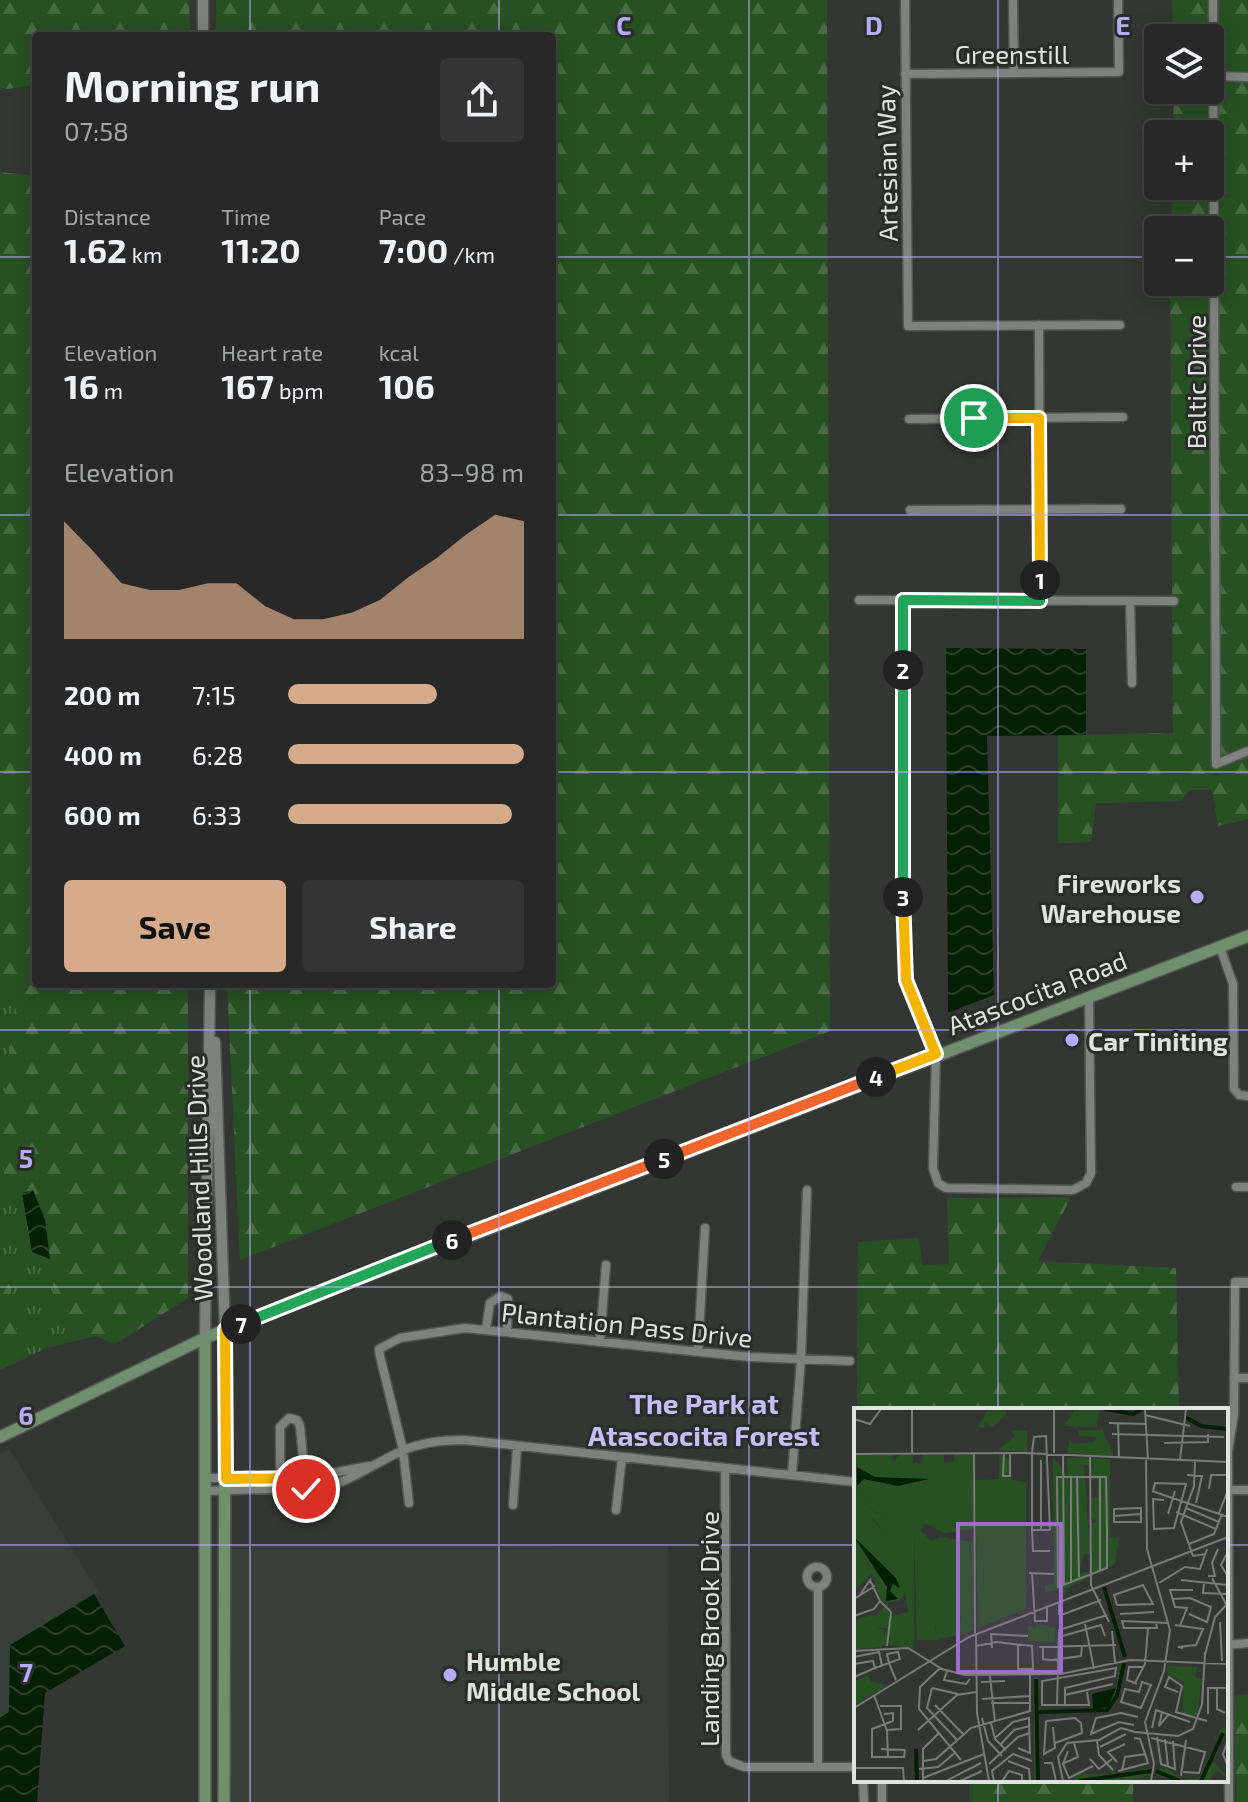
<!DOCTYPE html>
<html lang="en">
<head>
<meta charset="utf-8">
<style>
	body { margin:0; font-family:"Exo 2",sans-serif; background:#333433; color:#f1f3f6; height:100vh; display:flex; flex-direction:column; font-size:30px; white-space:nowrap }
	* { box-sizing:border-box; margin:0 }
	p { font-size:26px; color:#a4a6a7 }
	.icon { flex:none; width:44px; height:44px; fill:none; stroke:currentColor; stroke-width:2; stroke-linecap:round; stroke-linejoin:round }
	.map { position:relative; flex:1; overflow:hidden }
	.sheet { position:absolute; left:32px; top:32px; width:524px; height:956px; display:flex; flex-direction:column; background:#272827; border-radius:8px; box-shadow:0 4px 20px #0003,0 0 0 2px #434444 }
	.sheet>* { flex:none }
	.buttons { position:absolute; left:1144px; top:24px; display:grid; gap:16px }
	.buttons a { display:grid; place-items:center; width:80px; height:80px; border-radius:8px; background:#272827; box-shadow:0 4px 20px #0003,0 0 0 2px #434444; font-size:40px }
	.pin { position:absolute; display:grid; place-items:center; width:68px; height:68px; color:#fff; margin:-34px; border:4px solid #fff; border-radius:50%; box-shadow:0 2px 8px #0007 }
	.km { position:absolute; width:40px; height:40px; margin:-20px; border-radius:50%; background:#222; color:#fff; font-size:22px; line-height:40px; text-align:center }
	.round { display:grid; place-items:center; flex:none; width:84px; height:84px; border-radius:8px; background:#333433 }
	.summary { display:flex; align-items:center; justify-content:space-between; height:136px; padding:0 32px }
	h1 { font-size:44px; font-weight:700; line-height:60px }
	.stats { display:grid; grid-template-columns:repeat(3,1fr); gap:12px; height:136px; padding:8px 32px }
	.stats div { display:grid; align-content:center }
	.stats b { font-size:34px; font-weight:700 }
	.stats small { font-size:22px; font-weight:400 }
	.stats p { font-size:22px }
	.chart { height:224px; padding:16px 32px }
	.chart p { display:flex; justify-content:space-between }
	.chart svg { width:100%; height:144px; margin-top:8px; fill:#d6ab8b; opacity:.7 }
	.primary-button { display:flex; gap:16px; margin-top:auto; padding:16px 32px }
	.primary-button a { flex:1; height:92px; border-radius:8px; background:#d6ab8b; color:#111; font-size:32px; font-weight:700; line-height:92px; text-align:center }
	.primary-button a+a { background:#333433; color:#f1f3f6 }
	ul { padding:0 32px; list-style:none; font-size:26px }
	li { display:grid; grid-template-columns:128px 96px 1fr; align-items:center; height:60px }
	li i { height:20px; border-radius:10px; background:#d6ab8b }
	.map>svg:first-child { display:block }
</style>
</head>
<body>
<div class="map">
<svg width="1248" height="1802" viewBox="0 0 1248 1802">
	<defs>
		<pattern id="grass-tufts" width="24" height="20" patternUnits="userSpaceOnUse" patternTransform="scale(2)"><rect width="24" height="20" fill="#285123"/><path d="M3 7l-1-3M5 7V3M7 7l1-3M15 17l-1-3M17 17v-4M19 17l1-3" fill="none" stroke="#476a43"/></pattern>
		<pattern id="forest-firs" width="22" height="20" patternUnits="userSpaceOnUse" patternTransform="scale(2)"><rect width="22" height="20" fill="#285123"/><path d="M5 1l3.5 6h-7zM16 11l3.5 6h-7z" fill="#476a43"/></pattern>
		<pattern id="water-waves" width="16" height="10" patternUnits="userSpaceOnUse" patternTransform="scale(2)"><rect width="16" height="10" fill="#042002"/><path d="M0 5q4-4 8 0t8 0" fill="none" stroke="#284027"/></pattern>
	</defs>
	<rect width="100%" height="100%" fill="#343634"/>
	<!-- built -->
	<path fill="#383f38" d="M9,1449L99,1592L10,1645L9,1712L0,1718V1454Z
		M230,1545L668,1547L669,1802H231Z"/>
	<!-- grass -->
	<path fill="url(#grass-tufts)" d="M0,885L13,988L38,1041L21,1185L32,1251L50,1259L80,1313L116,1331L47,1348L0,1370Z"/>
	<!-- forest -->
	<path fill="url(#forest-firs)" d="M0,0H189L190,36H36V85L0,90Z
		M216,0H827L830,1031L240,1260L227,984H552V36H216Z
		M1172,0H1248V819L1218,826L1212,790H1190L1180,801L1096,803L1091,842L1058,843V735L1173,733L1170,282H1210V230H1171L1172,186H1210V134H1173L1174,90H1210V38H1173Z
		M0,172L36,176V984H188V1298L115,1344L58,1320L45,1220L34,1191L6,1196C0,1136 5,1068 16,1009L0,984Z
		M1071,1197L1038,1261L1176,1268L1179,1410H857L858,1242L919,1238L922,1265L949,1264L947,1198Z
		M0,1268L8,1277L21,1359L0,1365Z
		M1248,1694V1802H1236L1234,1696Z
		M969,1780H1133V1802H969Z"/>
	<!-- water -->
	<path fill="url(#water-waves)" d="M946,648L1086,649V735L987,736L994,995L948,1013Z
		M33,1190L45,1220L50,1259L32,1252L22,1193Z
		M94,1594L125,1646L45,1693L37,1802H0V1718L9,1712L10,1645Z"/>
	<g fill="none" stroke-linecap="round" stroke-linejoin="round">
		<!-- minor casing -->
		<g stroke="#535553" stroke-width="11">
			<path id="minor" d="M905,0L908,326L1120,325
				M1013,0L1014,72
				M1213,0L1216,764L1248,751
				M905,74L1119,72L1118,0
				M1211,76L1248,77
				M1039,325L1040,601
				M909,419L1123,417
				M910,510L1121,509
				M859,600L1174,601
				M903,600V958L909,990L936,1054L933,1168L938,1183L946,1188L1073,1190L1086,1183L1091,1173L1089,996
				M1130,601L1132,683
				M1220,947L1233,984L1234,1089L1239,1095L1248,1096
				M1236,1187H1248
				M486,1329L490,1303L501,1296L508,1299L507,1331
				M600,1341L606,1265
				M698,1351L705,1228
				M1234,1378H1248
				M289,1418L297,1420L300,1426L307,1501L297,1512L289,1511C277,1487 281,1453 280,1427Z
				M725,1468L726,1755L729,1761L744,1767H856
				M792,1474L801,1359L807,1190
				M206,1478H305L369,1466
				M1226,1490H1248
				M206,1491L327,1487C355,1479 376,1462 402,1451C421,1442 445,1440 465,1440L856,1482
				M409,1503L403,1450L380,1356L379,1349L400,1338L465,1328L750,1357L850,1361
				M513,1505L517,1448
				M616,1510L622,1457
				M807 1577a10 10 0 1 1 20 0a10 10 0 1 1-20 0Z
				M1227,1645L1248,1643
				M818,1767V1588
				M863,1780L864,1802
				M882,1780V1802
				M1229,1802L1228,1451L1234,1414L1235,1282H1248"/>
		</g>
		<!-- tertiary casing -->
		<g stroke="#535553" stroke-width="13">
			<path id="tertiary" d="M203,0V36
				M215,1042L225,1330
				M205,1338L210,984"/>
		</g>
		<!-- secondary casing -->
		<g stroke="#535553" stroke-width="14">
			<path id="secondary" d="M0,1437L205,1338L1248,936
				M205,1802V1338
				M224,1802L225,1330"/>
		</g>
		<!-- minor -->
		<use href="#minor" stroke="#7e817e" stroke-width="8"/>
		<!-- tertiary -->
		<use href="#tertiary" stroke="#7e817e" stroke-width="10"/>
		<!-- secondary -->
		<use href="#secondary" stroke="#70906d" stroke-width="11"/>
	</g>
	<g fill="none" stroke-linecap="round" stroke-linejoin="round">
		<!-- split-1 casing -->
		<g stroke="#fff" stroke-width="16">
			<path id="split-1" d="M974,418H1039L1040,580"/>
		</g>
		<!-- split-2 casing -->
		<g stroke="#fff" stroke-width="16">
			<path id="split-2" d="M903,670V600L1040,601V580"/>
		</g>
		<!-- split-3 casing -->
		<g stroke="#fff" stroke-width="16">
			<path id="split-3" d="M903,897V670"/>
		</g>
		<!-- split-4 casing -->
		<g stroke="#fff" stroke-width="16">
			<path id="split-4" d="M876,1077L936,1054L906,980L903,897"/>
		</g>
		<!-- split-5 casing -->
		<g stroke="#fff" stroke-width="16">
			<path id="split-5" d="M664,1159L876,1077"/>
		</g>
		<!-- split-6 casing -->
		<g stroke="#fff" stroke-width="16">
			<path id="split-6" d="M452,1240L664,1159"/>
		</g>
		<!-- split-7 casing -->
		<g stroke="#fff" stroke-width="16">
			<path id="split-7" d="M241,1324L452,1240"/>
		</g>
		<!-- split-8 casing -->
		<g stroke="#fff" stroke-width="16">
			<path id="split-8" d="M241,1324L225,1330L226,1479L305,1478L306,1489"/>
		</g>
		<!-- split-1 -->
		<use href="#split-1" stroke="#f5b400" stroke-width="10"/>
		<!-- split-2 -->
		<use href="#split-2" stroke="#22a559" stroke-width="10"/>
		<!-- split-3 -->
		<use href="#split-3" stroke="#22a559" stroke-width="10"/>
		<!-- split-4 -->
		<use href="#split-4" stroke="#f5b400" stroke-width="10"/>
		<!-- split-5 -->
		<use href="#split-5" stroke="#f0652b" stroke-width="10"/>
		<!-- split-6 -->
		<use href="#split-6" stroke="#f0652b" stroke-width="10"/>
		<!-- split-7 -->
		<use href="#split-7" stroke="#22a559" stroke-width="10"/>
		<!-- split-8 -->
		<use href="#split-8" stroke="#f5b400" stroke-width="10"/>
	</g>
	<!-- grid -->
	<path fill="none" stroke="#b8abf7" stroke-width="2" stroke-opacity="0.55" d="M250,0V36M499,0V36M749,0V1802M998,0V1410M0,257H36M552,257H1158M1210,257H1248M0,515H36M552,515H1248M0,772H36M552,772H1248M250,984V1802M499,984V1802M0,1030H1248M0,1287H1248M0,1545H856M1226,1545H1248M998,1780V1802"/>
	<!-- markers -->
	<g fill="#b8abf7" stroke="#2a2c2a" stroke-width="3">
		<circle cx="1197" cy="897" r="8"/>
		<circle cx="1072" cy="1040" r="8"/>
		<circle cx="450" cy="1675" r="8"/>
	</g>
	<g text-anchor="middle" dominant-baseline="central" stroke-width="6" stroke-linejoin="round" paint-order="stroke">
		<!-- street labels -->
		<g font-size="26" fill="#e1e3e1" stroke="#2a2c2a">
			<text x="1012" y="53">Greenstill</text>
			<text transform="translate(886 163) rotate(-91)">Artesian Way</text>
			<text transform="translate(1195 382) rotate(-90)">Baltic Drive</text>
			<text transform="translate(1037 992) rotate(-21)">Atascocita Road</text>
			<text transform="translate(198 1178) rotate(-92)">Woodland Hills Drive</text>
			<text transform="translate(627 1324) rotate(6)">Plantation Pass Drive</text>
			<text transform="translate(708 1629) rotate(-90)">Landing Brook Drive</text>
		</g>
		<!-- poi labels -->
		<g font-size="26" font-weight="bold" fill="#e1e3e1" stroke="#2a2c2a" text-anchor="start">
			<text x="1181" y="882" text-anchor="end">Fireworks<tspan x="1181" dy="30">Warehouse</tspan></text>
			<text x="1088" y="1040">Car Tiniting</text>
			<text x="466" y="1660">Humble<tspan x="466" dy="30">Middle School</tspan></text>
		</g>
		<!-- neighbourhood labels -->
		<g font-size="28" font-weight="bold" fill="#c6bdf6" stroke="#2a2c2a">
			<text x="704" y="1403">The Park at<tspan x="704" dy="32">Atascocita Forest</tspan></text>
		</g>
	</g>
	<!-- overview -->
	<g transform="translate(854 1408)">
		<rect width="374" height="374" fill="#343634"/>
		<path d="M0,81L60,120V241L42,237L33,220H23V211L0,228L3,211L23,206L33,195L27,192L18,166L0,182ZM15,99L47,120L38,132L19,113ZM51,185L54,204L35,209L34,194L45,193ZM70,186L108,190L105,209L113,226L83,231L81,207L74,213ZM272,254L265,289L256,302L185,306L186,373H180V269H184L185,301H248L260,289L267,255ZM374,320L359,353L374,370L362,362L355,373H322L302,367L309,358L329,372L345,370L363,333L360,329H365V321ZM263,357L260,367L296,360L297,367L273,373H220L223,366H257Z" fill="#285123" fill-rule="evenodd"/>
		<path d="M134,1H153L152,7L138,20L131,13L130,20L124,19ZM221,1H245L243,19L210,18ZM157,22L173,23V44L144,42L161,28ZM249,22L260,48L213,45L216,31L219,36L241,34L242,29L226,28L224,22ZM100,45H119V121L90,125L70,115L67,123L77,133L86,129L119,134V223L109,225L105,199L100,190L91,189L95,216H100L106,228L86,216L81,220L84,232H63L60,121L0,81V47L38,46L40,53L45,47H59V54L68,56L69,46H90V55L100,53ZM145,46L157,52L158,72L172,74V201L124,220L121,72L145,71ZM199,49L214,69L213,50L256,51V129L265,130L261,156L212,181V188L203,181L191,185V177L200,176ZM230,57H237V72H243L244,89L238,90V109L243,114L238,115V162L225,166L230,146H236ZM0,90L48,120V149L45,143L40,146L29,142L41,139L17,108L5,107L7,95ZM24,208L23,220L42,226V237H35L32,225V238L0,242L2,223ZM182,215L201,220V234L174,233V218L181,220ZM15,267L16,273L33,277L0,298V273Z" fill="#285123" fill-rule="evenodd"/>
		<path d="M314,258L343,259L341,269L348,271L343,308L328,306L330,274L312,265Z" fill="#285123"/>
		<path d="M3,59L21,69L75,71L44,78L10,71L3,78ZM0,129L42,170L46,180L39,176L36,183L44,191L32,193L33,179ZM262,280L254,299L239,301L238,286Z" fill="#042002"/>
		<path fill="none" stroke="#042002" stroke-width="4" d="M250,1L279,6L288,1M331,9L347,18L374,21M250,179L271,249M182,271L184,373M182,304L253,302L263,288L270,255M62,341L63,373M302,363L326,373M225,373L298,363M347,373L369,325"/>
		<path fill="none" stroke="#797b79" stroke-width="2" d="M58,1V45M291,1L294,52M327,1H367M291,7L336,18M0,11L16,16L27,1M255,15L292,16M264,15L265,49M258,26L370,29M310,35L354,34V26M120,44L121,225M150,45L149,68H156V45M200,45V1M0,46L170,45L374,54M209,47L210,176M236,48L237,177L255,214M187,52V122M292,52L293,141L316,222L310,263L291,314L300,356L297,373M326,52L332,1M341,52L340,78L327,114L339,148L352,146M333,67L348,68L342,95M203,69H252L253,122V160L204,179ZM217,69V174M223,69L225,169M246,69V162M355,81L357,67H374M298,83L374,109M299,83L301,75L332,76L320,120L300,121L299,91L310,92M287,100V114H260V101ZM332,100L365,114M322,104L362,121M365,105L374,82M314,106L321,83M260,108L287,106M178,122H196L192,28L180,29L178,44V122L179,143H196M335,136L360,126L368,106M372,147L367,157L374,169M175,165L200,166M178,165L181,213H193V199M354,168H361L358,155L364,141M358,170L372,196M327,172L374,177M305,175L331,159L346,161L353,141M350,176L349,185L374,186M289,177L299,196L263,197L260,187ZM6,187L16,172L26,193M0,191L21,178M319,191L336,190L357,199L353,214L335,206M26,193L37,204L33,238M205,195V206H210L247,192M266,206L300,204M0,208L20,201L26,193M366,214L368,253M231,216L240,261M302,216L303,220H270L268,213L315,215M321,217L349,221L342,237L324,239L329,240M326,218L333,200L321,199L316,182H339M258,223L261,255M122,225L123,305L135,373M205,229L247,217L251,228M122,238L142,234L178,238L179,261H164V237M185,239L262,237M189,239V251L197,252L227,248L228,238M138,240L137,226L174,228M0,243L54,240L88,261L111,267L207,266L276,252L374,256M351,247L361,209L374,195M0,249L25,244L28,258M0,256L19,253L21,260M86,260L66,279L65,301L107,352M93,263L90,272L112,276L116,271M136,268L141,314M0,269L21,260L35,255L46,251L44,244L33,246L35,255L42,272M127,274L151,273M288,274L297,277L287,300L267,294L271,281L285,284ZM281,275L291,256L294,220M283,276L273,272L275,259H290M78,280L73,300L103,332M78,280L104,286M363,280V301L371,305M324,284L311,279L315,269L328,278L322,304L353,313M20,287L33,323L34,349M211,287L259,276M128,291L176,288M137,295H176M81,297L109,326M203,297L205,222L253,207M211,297V280L261,268L262,260L188,273V297H235L233,284M26,298H47V321L33,322M0,300L115,229L374,129M308,304L305,318L315,306M30,306L39,305V313L18,321V349H50L51,342M354,306V280H374M128,310L134,333L148,348M192,313L221,310L227,315L228,325L201,335M192,313L190,346L201,340L199,319M137,315L141,331L152,342M280,317L265,314L237,326L242,310L267,305L284,309M298,320L302,302L336,314M64,322L103,287L122,284M281,324L324,328L339,321L348,296L351,244M303,329L307,356L321,361L319,333M141,330L159,314L175,310L176,345L164,340M297,330L351,344L345,365L329,364M311,331L314,358M374,332L369,346L374,359M243,333L245,347L259,362M146,337L160,322L176,318M246,339L272,326M27,341L51,342M214,343L209,356L215,370L239,358M236,351L245,361L258,351M69,353L82,351L117,320L176,303V261M154,353L175,361L176,373M263,354L254,344L271,336M190,355H198L202,373M135,356L164,329L176,325M208,356L224,349L220,335M0,360H49L50,373M65,361L84,359L102,344M264,363L294,355L286,331L280,330M268,363L271,349L292,346M327,368L332,332M69,370L130,346M69,373V341L85,325M92,373L127,355M106,373L128,363M140,373L138,363L159,346L178,353M148,373L155,363L168,367V373M209,373L204,349L213,335L245,332L267,320L281,324"/>
		<path fill="#9f6ccb" fill-opacity="0.15" stroke="#9f6ccb" stroke-width="4" d="M104,116H207V264H104Z"/>
		<rect width="374" height="374" fill="none" stroke="#e1e3e1" stroke-width="4"/>
	</g>
	<g font-size="26" text-anchor="middle" font-weight="bold" fill="#b8abf7" stroke="#2a2c2a" stroke-width="6" stroke-linejoin="round" paint-order="stroke">
		<text x="624" y="35">C</text>
		<text x="874" y="35">D</text>
		<text x="1123" y="35">E</text>
		<text x="26" y="1168">5</text>
		<text x="26" y="1425">6</text>
		<text x="26" y="1682">7</text>
	</g>
</svg>
<div class="buttons">
<a><svg class="icon" aria-label="layers" viewBox="0 0 24 24"><path d="M12 4l9 5-9 5-9-5zM3 14l9 5 9-5"/></svg></a>
<a>+</a>
<a>−</a>
</div>
<div class="pin" style="left:974px;top:418px;background:#1e9e55"><svg class="icon" aria-label="arrive" viewBox="0 0 24 24"><path d="M6 21V4h12l-3 4 3 4H6"/></svg></div>
<div class="pin" style="left:306px;top:1489px;background:#d93025"><svg class="icon" aria-label="check" viewBox="0 0 24 24"><path d="M5 12l5 5 9-10"/></svg></div>
<b class="km" style="left:1040px;top:580px">1</b>
<b class="km" style="left:903px;top:670px">2</b>
<b class="km" style="left:903px;top:897px">3</b>
<b class="km" style="left:876px;top:1077px">4</b>
<b class="km" style="left:664px;top:1159px">5</b>
<b class="km" style="left:452px;top:1240px">6</b>
<b class="km" style="left:241px;top:1324px">7</b>
<section class="sheet">
<div class="summary"><div><h1>Morning run</h1><p>07:58</p></div><a class="round"><svg class="icon" aria-label="share" viewBox="0 0 24 24"><path d="M12 15V3M7 8l5-5 5 5M5 13v7h14v-7"/></svg></a></div>
<div class="stats">
<div><p>Distance</p><b>1.62<small> km</small></b></div>
<div><p>Time</p><b>11:20</b></div>
<div><p>Pace</p><b>7:00<small> /km</small></b></div>
</div>
<div class="stats">
<div><p>Elevation</p><b>16<small> m</small></b></div>
<div><p>Heart rate</p><b>167<small> bpm</small></b></div>
<div><p>kcal</p><b>106</b></div>
</div>
<div class="chart"><p><span>Elevation</span>83–98 m</p>
<svg viewBox="0 0 160 44" preserveAspectRatio="none"><path d="M0 44V8L10 17L20 27L30 29L40 29L50 27L60 27L70 34L80 38L90 38L100 36L110 32L120 25L130 19L140 12L150 6L160 8V44z"/></svg>
</div>
<ul>
<li><b>200 m</b>7:15<i style="width:63%"></i></li>
<li><b>400 m</b>6:28<i style="width:100%"></i></li>
<li><b>600 m</b>6:33<i style="width:95%"></i></li>
</ul>
<div class="primary-button"><a>Save</a><a>Share</a></div>
</section>
</div>
</body>
</html>
